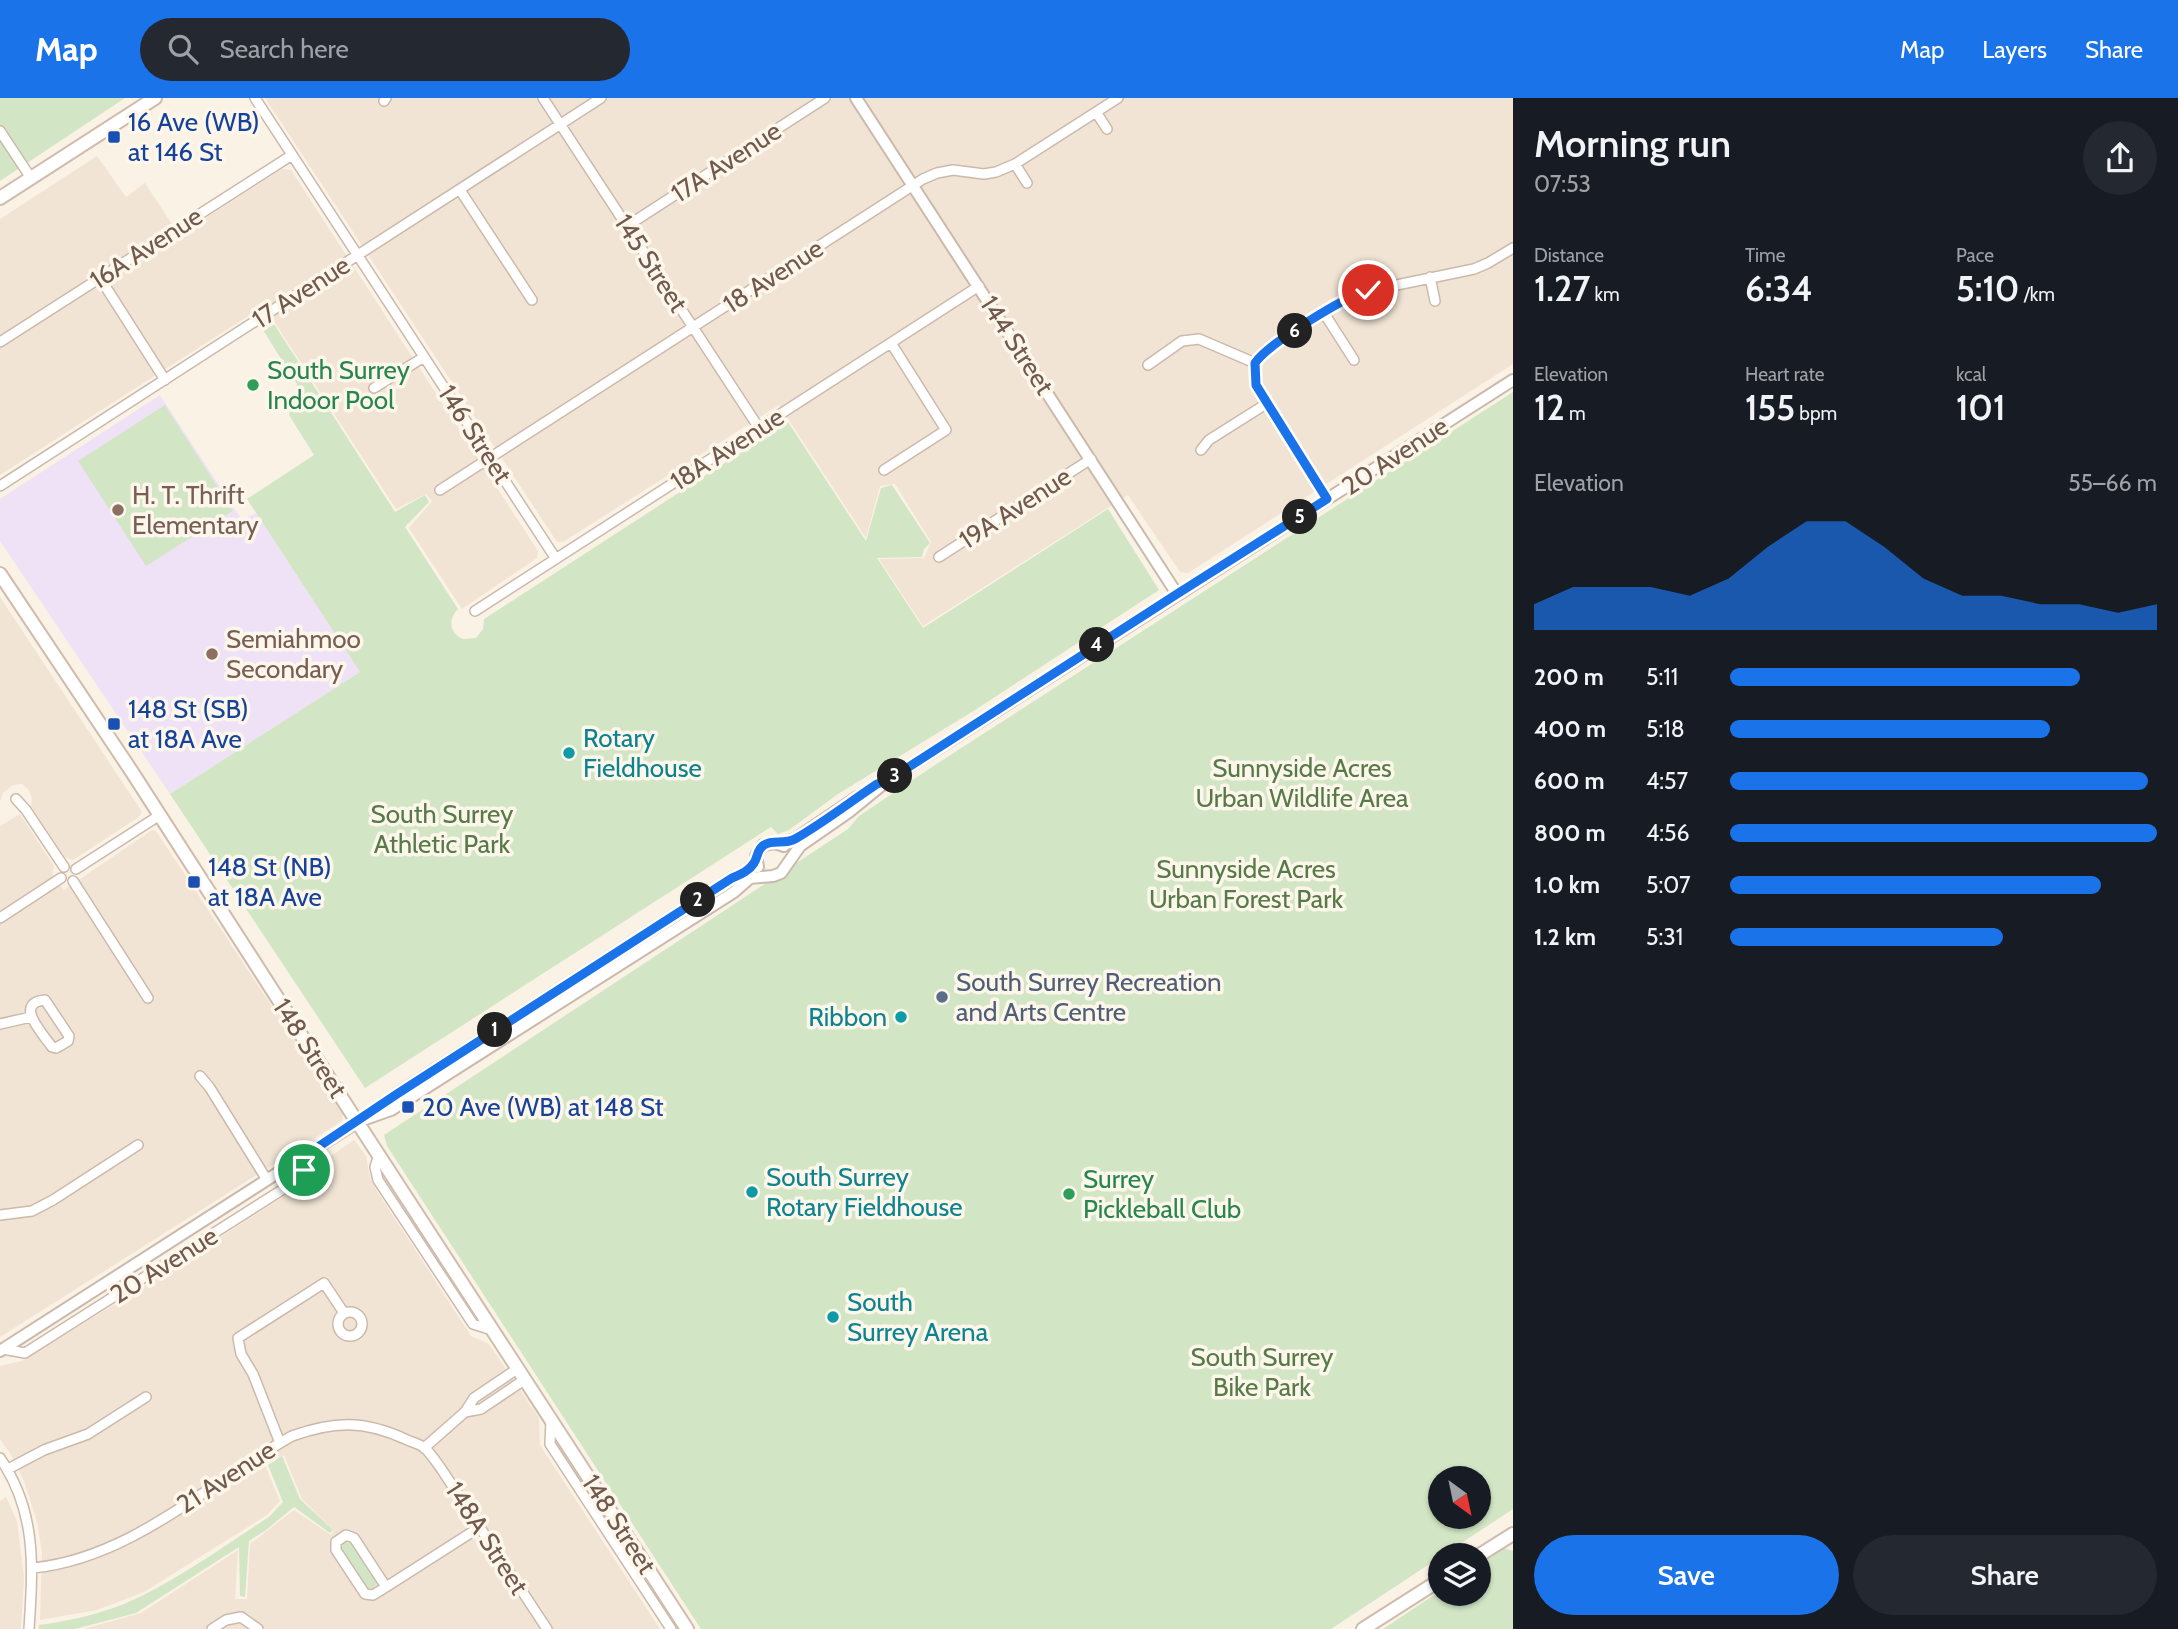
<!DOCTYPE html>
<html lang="en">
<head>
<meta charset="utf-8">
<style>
	body { margin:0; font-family:Cabin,sans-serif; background:#242831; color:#f1f3f6; height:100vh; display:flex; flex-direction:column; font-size:26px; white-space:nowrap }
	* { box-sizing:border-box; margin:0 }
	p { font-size:23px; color:#9ea1a6 }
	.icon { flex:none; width:38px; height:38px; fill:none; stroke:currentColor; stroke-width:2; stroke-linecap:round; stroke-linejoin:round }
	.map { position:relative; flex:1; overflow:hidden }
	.side { display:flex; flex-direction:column; background:#171b24; width:665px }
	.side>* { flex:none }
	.needle { width:46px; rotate:147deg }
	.tools { position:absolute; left:1428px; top:1368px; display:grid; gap:14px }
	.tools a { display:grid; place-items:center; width:63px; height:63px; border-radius:50%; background:#171b24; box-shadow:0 2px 5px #0004; font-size:35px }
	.pin { position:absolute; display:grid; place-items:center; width:60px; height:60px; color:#fff; margin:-30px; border:4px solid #fff; border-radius:50%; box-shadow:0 2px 7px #0007 }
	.km { position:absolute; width:35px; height:35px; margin:-18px; border-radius:50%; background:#222; color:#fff; font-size:19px; line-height:35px; text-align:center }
	.round { display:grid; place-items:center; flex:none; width:74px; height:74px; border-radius:37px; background:#242831 }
	.summary { display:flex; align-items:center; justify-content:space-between; height:119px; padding:0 21px }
	h1 { font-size:38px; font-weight:600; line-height:52px }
	.stats { display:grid; grid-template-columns:repeat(3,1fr); gap:10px; height:119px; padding:7px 21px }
	.stats div { display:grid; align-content:center }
	.stats b { font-size:35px; font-weight:600 }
	.stats small { font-size:19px; font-weight:400 }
	.stats p { font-size:19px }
	.chart { height:196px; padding:14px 21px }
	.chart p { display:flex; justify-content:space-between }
	.chart svg { width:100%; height:126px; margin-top:7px; fill:#1a73e8; opacity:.7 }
	.button { display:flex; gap:14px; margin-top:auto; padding:14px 21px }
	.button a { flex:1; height:80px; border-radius:42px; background:#1a73e8; color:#fff; font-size:28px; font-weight:600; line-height:80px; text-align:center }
	.button a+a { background:#242831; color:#f1f3f6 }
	ul { padding:0 21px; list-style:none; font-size:23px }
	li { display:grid; grid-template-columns:112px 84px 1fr; align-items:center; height:52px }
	li i { height:18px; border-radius:9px; background:#1a73e8 }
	header { display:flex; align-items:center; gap:42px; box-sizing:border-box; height:98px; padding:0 35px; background:#1a73e8; color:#fff }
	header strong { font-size:33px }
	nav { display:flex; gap:38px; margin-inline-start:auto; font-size:24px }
	.search { width:490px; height:63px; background:#242831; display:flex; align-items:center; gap:18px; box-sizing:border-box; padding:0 24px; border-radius:38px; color:#9ea1a6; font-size:26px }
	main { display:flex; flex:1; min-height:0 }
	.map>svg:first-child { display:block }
</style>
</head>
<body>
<header>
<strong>Map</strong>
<div class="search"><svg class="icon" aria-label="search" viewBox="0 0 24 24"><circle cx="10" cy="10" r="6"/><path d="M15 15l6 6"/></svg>Search here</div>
<nav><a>Map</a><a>Layers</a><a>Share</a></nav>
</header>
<main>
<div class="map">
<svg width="1513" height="1531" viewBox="0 0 1513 1531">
	<rect width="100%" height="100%" fill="#faf2e5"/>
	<!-- residential -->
	<path fill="#f1e4d4" d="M265,0H1513V266L1188,475L1180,474L1128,397L923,528L879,461L924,460L931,444L895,386L880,388L866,440L779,307L563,444H557Z
		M97,58L126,99L145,85L179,137L282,71L291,72L538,453L537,460L462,511L409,430L432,403L426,396L396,411L264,208L0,377V121Z
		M0,499L142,714L139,719L73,762L65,759L31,708L32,700L29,692L22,686L13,687L3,695L0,704Z
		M20,716L54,768L52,776L64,792L152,732L156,733L343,1016L342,1023L0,1239V728Z
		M354,1042L366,1058L370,1079L377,1093L471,1238L489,1246L539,1320L540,1347L660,1531H83L141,1515L238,1452L235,1501H247L250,1446L294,1412L331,1437L334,1433L302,1401L284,1357L265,1367L280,1403L267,1417L144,1494L97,1512L40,1522L42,1455L37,1423L24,1383L10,1355L0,1341V1268L22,1263L122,1202L297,1090L307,1082L318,1067Z
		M6,1399L17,1423L24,1480L21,1531H0V1403Z"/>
	<!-- education -->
	<path fill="#efe2f6" d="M160,297L242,422L256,415L360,574L170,696L0,443V401Z"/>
	<!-- green -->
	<path fill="#d2e6c5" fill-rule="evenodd" d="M0,0H125L0,83Z
		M274,226L395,414L425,397L429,404L405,429L458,511C448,521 449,535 463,541L476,540L483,531L484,521L788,324L866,443L881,390L892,387L930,445L924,451L922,459L877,460L923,530L1108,411L1159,492L975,612L838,696L789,732L778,736L771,729L365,990L170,696L360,574L247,401L314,357L289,317L297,286L263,232Z
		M1513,294V1411L1331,1531H701L387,1048L384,1037L848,731L859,718L935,667ZM1440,1381H1479V1419H1440Z
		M165,307L233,413L146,468L78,363Z
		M282,1358L300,1401L333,1432L330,1435L294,1409L266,1432L249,1443L245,1499L240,1498L239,1449L136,1515L75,1531H39V1527C68,1523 96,1517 124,1506C175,1484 222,1449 269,1419L283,1404L268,1367Z
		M348,1443L354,1446L376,1481V1486L374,1490H367L365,1488L341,1453L342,1447Z
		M1504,1450L1513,1453V1531H1383L1440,1493V1496H1479V1467Z"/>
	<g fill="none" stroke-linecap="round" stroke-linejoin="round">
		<!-- minor casing -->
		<g stroke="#cbbaac" stroke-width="12">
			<path id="minor" d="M255,0L556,461
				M543,0L759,330
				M384,3L386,0
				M1096,14L1107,31
				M0,33L31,80
				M1015,66L1027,85
				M460,92L532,202
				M627,128L825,0
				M1430,179L1435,203
				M100,180L165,282
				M1324,215L1354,262
				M0,244L292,57
				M1255,265L1266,252L1339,205L1358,195L1474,171L1488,165L1513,150
				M1255,265L1256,287L1327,401
				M1148,267L1182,243L1199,241L1255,265
				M374,290L424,259
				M1201,352L1209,342L1266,306
				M884,372L946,332L891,245
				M0,388L601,0
				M440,392L923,81L937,75L953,72L984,76L996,74L1015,66L1118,0
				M939,459L1091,361
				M475,513L979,188
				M16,701L26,712L64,769
				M76,771L160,717
				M73,783L148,900
				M0,820L61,780
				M45,902L69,938L68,943L56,950L52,949C43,936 13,905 45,902Z
				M0,926L31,919
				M200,978L210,990L267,1082
				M379,1057L375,1069L378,1082L473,1226L492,1232
				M0,1117L32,1113L53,1102L138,1047
				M338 1226a12 12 0 1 1 24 0a12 12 0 1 1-24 0Z
				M3,1251L25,1255L296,1083L304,1072L309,1055
				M465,1314L481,1311L524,1282
				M551,1322L550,1346L671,1531
				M280,1345L253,1276L241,1256L238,1240L324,1185L344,1215
				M424,1350L465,1314L474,1300L517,1271
				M0,1360C37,1414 33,1469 29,1531
				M8,1371L44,1352L88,1336L146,1299
				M33,1470C132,1460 208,1385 292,1338C334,1323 364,1322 405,1341C411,1344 420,1346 425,1350C431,1356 437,1365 442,1372L547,1531
				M386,1489L373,1497L365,1496L336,1452V1444L346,1437L354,1440L386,1489L480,1429
				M212,1531L226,1522L241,1519L258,1531"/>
		</g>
		<!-- tertiary casing -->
		<g stroke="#cbbaac" stroke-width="14">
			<path id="tertiary" d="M856,0L1177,496
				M780,746L795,741L857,699
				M758,769L756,758L763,747L775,745L784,748
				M357,1024L391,1012L734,794L750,780L773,778L781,775L800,748L849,714L887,683L1513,282
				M0,1253L351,1028L397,996L732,780L746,774L756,763"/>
		</g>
		<!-- secondary casing -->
		<g stroke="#cfbcad" stroke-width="16">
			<path id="secondary" d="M0,100L155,0
				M0,476L132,674L352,1016L687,1531
				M1478,1458L1513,1436
				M1363,1531L1440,1482"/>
		</g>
		<!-- minor -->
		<use href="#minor" stroke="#fff" stroke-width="9"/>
		<!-- tertiary -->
		<use href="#tertiary" stroke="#fff" stroke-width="10"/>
		<!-- secondary -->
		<use href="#secondary" stroke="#fff" stroke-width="12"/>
	</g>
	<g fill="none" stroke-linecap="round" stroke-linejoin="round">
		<!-- route casing -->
		<g stroke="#fff" stroke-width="14">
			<path id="route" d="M304,1072L309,1055L397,996L732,780C741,776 749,773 754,765C758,759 757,751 764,747C773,741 784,747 795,741C823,725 850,704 877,686L887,683L1177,496L1327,401L1256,287L1255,265C1269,245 1343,200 1368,192"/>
		</g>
		<!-- route -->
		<use href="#route" stroke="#1a73e8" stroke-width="9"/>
	</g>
	<!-- markers -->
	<g fill="#1a4fb4" stroke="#fdf6eb" stroke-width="2.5">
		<rect x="107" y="32" width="14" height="14" rx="3.5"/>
		<rect x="107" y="619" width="14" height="14" rx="3.5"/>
		<rect x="187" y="777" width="14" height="14" rx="3.5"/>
		<rect x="401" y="1002" width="14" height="14" rx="3.5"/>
	</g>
	<g fill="#2e9e5b" stroke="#fdf6eb" stroke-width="2.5">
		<circle cx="253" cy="287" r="7"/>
		<circle cx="1069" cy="1096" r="7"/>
	</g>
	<g fill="#8d6e63" stroke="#fdf6eb" stroke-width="2.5">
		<circle cx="118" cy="412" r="7"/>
		<circle cx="212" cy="556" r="7"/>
	</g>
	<g fill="#0f9aa8" stroke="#fdf6eb" stroke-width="2.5">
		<circle cx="569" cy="655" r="7"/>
		<circle cx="901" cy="919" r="7"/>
		<circle cx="752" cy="1094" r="7"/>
		<circle cx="833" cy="1219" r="7"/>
	</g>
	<circle fill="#5c6f8a" stroke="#fdf6eb" stroke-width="2.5" cx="942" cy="899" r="7"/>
	<g text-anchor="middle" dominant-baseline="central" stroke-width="7" stroke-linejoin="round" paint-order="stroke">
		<!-- transit labels -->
		<g font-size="26" fill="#164399" stroke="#fdf6eb" text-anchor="start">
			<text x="128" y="24">16 Ave (WB)<tspan x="128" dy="30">at 146 St</tspan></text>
			<text x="128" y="611">148 St (SB)<tspan x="128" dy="30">at 18A Ave</tspan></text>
			<text x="208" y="769">148 St (NB)<tspan x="208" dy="30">at 18A Ave</tspan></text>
			<text x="422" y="1009">20 Ave (WB) at 148 St</text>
		</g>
		<!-- street labels -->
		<g font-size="26" fill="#715a4d" stroke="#fdf6eb">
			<text transform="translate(726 64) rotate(-33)">17A Avenue</text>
			<text transform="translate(146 150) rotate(-33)">16A Avenue</text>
			<text transform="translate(651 165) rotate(57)">145 Street</text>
			<text transform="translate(773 178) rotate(-33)">18 Avenue</text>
			<text transform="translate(301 194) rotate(-33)">17 Avenue</text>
			<text transform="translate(1017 247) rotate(57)">144 Street</text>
			<text transform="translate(475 336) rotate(57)">146 Street</text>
			<text transform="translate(727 351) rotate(-33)">18A Avenue</text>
			<text transform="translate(1395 358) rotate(-33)">20 Avenue</text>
			<text transform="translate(1015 410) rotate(-33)">19A Avenue</text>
			<text transform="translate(310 950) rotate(57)">148 Street</text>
			<text transform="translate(164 1167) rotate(-32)">20 Avenue</text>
			<text transform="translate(226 1379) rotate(-33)">21 Avenue</text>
			<text transform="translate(619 1426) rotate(57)">148 Street</text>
			<text transform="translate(487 1440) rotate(57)">148A Street</text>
		</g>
		<!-- leisure labels -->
		<g font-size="26" fill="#27864d" stroke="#fdf6eb" text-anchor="start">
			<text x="267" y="272">South Surrey<tspan x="267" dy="30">Indoor Pool</tspan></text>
			<text x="1083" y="1081">Surrey<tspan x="1083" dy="30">Pickleball Club</tspan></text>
		</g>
		<!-- education labels -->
		<g font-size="26" fill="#785e54" stroke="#fdf6eb" text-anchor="start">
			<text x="132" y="397">H. T. Thrift<tspan x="132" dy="30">Elementary</tspan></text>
			<text x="226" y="541">Semiahmoo<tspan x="226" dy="30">Secondary</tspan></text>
		</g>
		<!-- culture labels -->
		<g font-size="26" fill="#0d838f" stroke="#fdf6eb" text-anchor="start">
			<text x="583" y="640">Rotary<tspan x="583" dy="30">Fieldhouse</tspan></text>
			<text x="887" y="919" text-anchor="end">Ribbon</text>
			<text x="766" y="1079">South Surrey<tspan x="766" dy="30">Rotary Fieldhouse</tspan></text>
			<text x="847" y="1204">South<tspan x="847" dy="30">Surrey Arena</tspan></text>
		</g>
		<!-- park labels -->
		<g font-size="26" fill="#577b48" stroke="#fdf6eb">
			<text x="1302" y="670">Sunnyside Acres<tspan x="1302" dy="30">Urban Wildlife Area</tspan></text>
			<text x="442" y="716">South Surrey<tspan x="442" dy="30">Athletic Park</tspan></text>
			<text x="1246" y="771">Sunnyside Acres<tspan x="1246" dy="30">Urban Forest Park</tspan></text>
			<text x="1262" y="1259">South Surrey<tspan x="1262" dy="30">Bike Park</tspan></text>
		</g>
		<!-- service labels -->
		<g font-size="26" fill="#4e5e75" stroke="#fdf6eb" text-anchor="start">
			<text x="956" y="884">South Surrey Recreation<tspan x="956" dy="30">and Arts Centre</tspan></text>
		</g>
	</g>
</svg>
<div class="tools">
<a><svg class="needle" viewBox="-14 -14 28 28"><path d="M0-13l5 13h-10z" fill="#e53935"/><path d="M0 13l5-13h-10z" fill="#9ea1a6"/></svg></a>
<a><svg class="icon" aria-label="layers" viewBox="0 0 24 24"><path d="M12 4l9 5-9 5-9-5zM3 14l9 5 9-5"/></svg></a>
</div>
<div class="pin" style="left:304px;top:1072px;background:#1e9e55"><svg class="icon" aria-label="arrive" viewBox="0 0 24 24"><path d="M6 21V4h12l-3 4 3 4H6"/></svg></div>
<div class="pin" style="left:1368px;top:192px;background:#d93025"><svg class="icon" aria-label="check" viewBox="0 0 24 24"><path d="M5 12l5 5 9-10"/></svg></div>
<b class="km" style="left:495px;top:932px">1</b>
<b class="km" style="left:698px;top:802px">2</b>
<b class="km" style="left:895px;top:678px">3</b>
<b class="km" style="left:1097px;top:547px">4</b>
<b class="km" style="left:1300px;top:419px">5</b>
<b class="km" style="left:1295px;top:233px">6</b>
</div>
<section class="side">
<div class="summary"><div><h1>Morning run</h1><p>07:53</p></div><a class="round"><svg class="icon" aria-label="share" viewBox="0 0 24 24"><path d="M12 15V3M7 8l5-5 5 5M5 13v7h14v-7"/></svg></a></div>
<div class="stats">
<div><p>Distance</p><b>1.27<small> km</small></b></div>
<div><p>Time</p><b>6:34</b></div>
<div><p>Pace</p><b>5:10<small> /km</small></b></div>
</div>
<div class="stats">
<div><p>Elevation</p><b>12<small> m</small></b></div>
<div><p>Heart rate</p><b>155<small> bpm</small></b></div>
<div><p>kcal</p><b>101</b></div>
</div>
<div class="chart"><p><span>Elevation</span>55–66 m</p>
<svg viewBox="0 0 160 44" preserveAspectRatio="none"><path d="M0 44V35L10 29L20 29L30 29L40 32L50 26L60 15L70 6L80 6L90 15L100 26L110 32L120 32L130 35L140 35L150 38L160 35V44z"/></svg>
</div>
<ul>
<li><b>200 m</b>5:11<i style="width:82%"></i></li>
<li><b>400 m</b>5:18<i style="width:75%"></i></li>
<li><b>600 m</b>4:57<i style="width:98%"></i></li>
<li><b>800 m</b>4:56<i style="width:100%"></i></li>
<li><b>1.0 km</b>5:07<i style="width:87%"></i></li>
<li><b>1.2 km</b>5:31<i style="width:64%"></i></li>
</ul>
<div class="button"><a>Save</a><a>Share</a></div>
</section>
</main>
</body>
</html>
